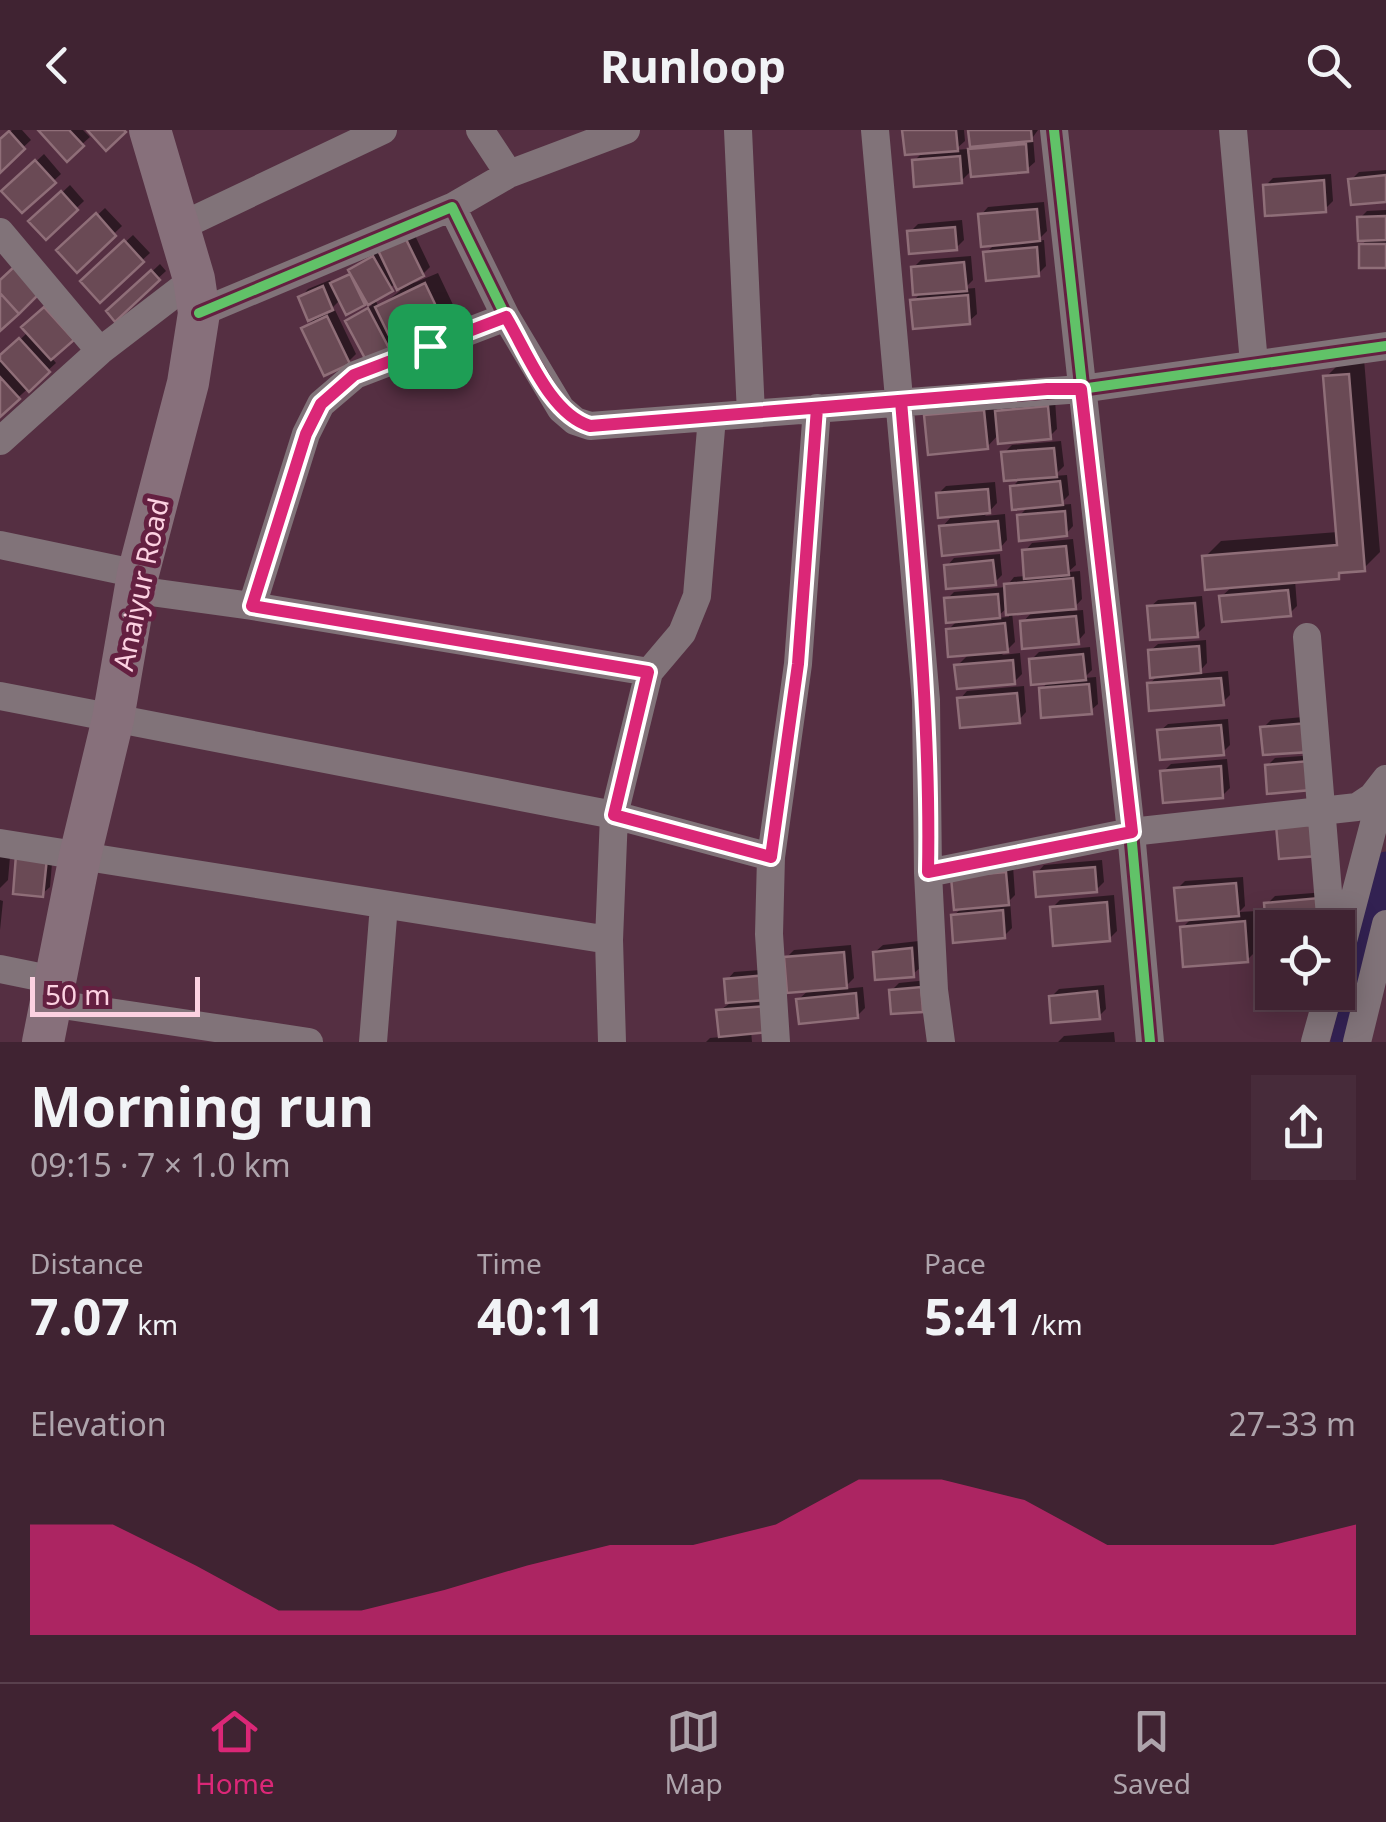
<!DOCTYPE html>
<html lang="en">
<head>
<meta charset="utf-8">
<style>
	body { margin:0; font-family:"Noto Sans",sans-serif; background:#472b3a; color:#f1f3f6; height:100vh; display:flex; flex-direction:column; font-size:38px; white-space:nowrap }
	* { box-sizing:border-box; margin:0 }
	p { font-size:32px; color:#aea4ac }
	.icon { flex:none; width:55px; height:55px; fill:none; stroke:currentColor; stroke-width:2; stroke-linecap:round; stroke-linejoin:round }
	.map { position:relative; height:912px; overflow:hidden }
	.side { display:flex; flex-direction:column; background:#402332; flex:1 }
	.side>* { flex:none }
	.controls { position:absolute; left:1255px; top:780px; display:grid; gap:20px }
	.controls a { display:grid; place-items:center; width:100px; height:100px; border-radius:0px; background:#402332; box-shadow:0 5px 25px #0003,0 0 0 2px #59404d; font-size:50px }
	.scale { position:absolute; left:30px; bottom:25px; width:170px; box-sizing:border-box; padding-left:10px; border:5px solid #fcd1e1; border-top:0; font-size:28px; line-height:35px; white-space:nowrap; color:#fcd1e1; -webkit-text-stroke:8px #642041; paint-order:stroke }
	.pin { position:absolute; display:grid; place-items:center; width:85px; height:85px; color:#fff; margin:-42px; border-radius:20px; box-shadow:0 5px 15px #0006 }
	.round { display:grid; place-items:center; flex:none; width:105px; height:105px; border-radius:0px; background:#472b3a }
	.head { display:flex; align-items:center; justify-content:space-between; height:170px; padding:0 30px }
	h1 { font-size:55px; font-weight:700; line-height:75px }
	.figures { display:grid; grid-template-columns:repeat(3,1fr); gap:15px; height:170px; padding:10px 30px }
	.figures div { display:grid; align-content:center }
	.figures b { font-size:50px; font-weight:700 }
	.figures small { font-size:28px; font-weight:400 }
	.figures p { font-size:28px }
	.chart { height:280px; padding:20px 30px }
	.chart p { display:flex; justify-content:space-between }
	.chart svg { width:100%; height:180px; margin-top:10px; fill:#db2777; opacity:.7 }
	header { display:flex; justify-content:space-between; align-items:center; height:130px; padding:0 30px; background:#402332; font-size:45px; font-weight:700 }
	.tab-bar { display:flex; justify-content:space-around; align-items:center; height:140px; border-top:2px solid #59404d; background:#402332; font-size:28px; color:#aea4ac }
	.tab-bar a { display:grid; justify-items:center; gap:5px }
	.tab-bar .on { color:#db2777 }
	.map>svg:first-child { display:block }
</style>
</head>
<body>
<header><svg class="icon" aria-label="back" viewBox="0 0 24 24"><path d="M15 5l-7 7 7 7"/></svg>Runloop<svg class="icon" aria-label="search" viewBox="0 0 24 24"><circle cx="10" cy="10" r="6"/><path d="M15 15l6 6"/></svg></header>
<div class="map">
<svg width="1386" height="912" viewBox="0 0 1386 912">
	<rect width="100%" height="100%" fill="#552f42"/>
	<!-- shadow -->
	<path fill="#0007" fill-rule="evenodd" d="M12,0H22L31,10L0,39V11Z
		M41,0H83L90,7L67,28Z
		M905,0H964L965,11L955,20L967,19V24L978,14L971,0H1038L1033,7L1035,32L1027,39H973L961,51L914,31L924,21Z
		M44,24L61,44L22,80L5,61Z
		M1386,40V70L1351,50L1359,42Z
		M1331,44L1333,71L1325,79L1265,56L1273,48Z
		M70,55L84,71L46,107L32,91Z
		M1044,72L1047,101L1037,111L1044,110L1046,136L1038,144L986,123L996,113L981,85L988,77Z
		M105,78L122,96L77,139L60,120Z
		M1386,80V136L1362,115L1368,108L1360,88L1367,81Z
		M962,90L964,110L956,118L910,102L918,94Z
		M410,95L430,137L414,153L438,143L455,179L443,191L390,220L348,191L372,175L367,170L364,173L341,169L326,184L335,180L356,224L348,232L304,199L319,184L301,167L308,159L330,150L333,155ZM397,153L400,161L379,177L374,168Z
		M133,105L150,123L100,169L83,151Z
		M971,126L973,150L964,159L975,158L977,184L969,191L913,171L922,162L913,138L921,130Z
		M160,134L166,141L115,188L109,182Z
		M53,171L79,200L51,227L56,233L0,284V229L28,202L25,198Z
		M1364,229L1380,422L1364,438L1344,440L1338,446L1295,450L1297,476L1289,484L1222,466L1234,455L1205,427L1221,411L1338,402L1326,247L1342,231Z
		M996,269L997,282L1005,274L1055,270L1057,299L1049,307L999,304L987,317L927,286L939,274Z
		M1061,311L1064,336L1054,346L1067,345L1069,365L1059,375L1071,374L1073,396L1066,404L1019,386L1029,376L1013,356L1022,347L1004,323L1012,315Z
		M995,352L997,373L985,386L1005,384L1007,410L1000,418L942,397L954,384L938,364L946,356Z
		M1073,409L1076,435L1068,442L1080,441L1082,469L1071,481L1083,480L1085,503L1078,511L1023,492L1034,480L1012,482L1015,512L1002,525L1020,523L1022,544L1014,552L957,536L970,523L948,500L958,490L947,469L954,462L1006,457L1014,447L1027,446L1025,421L1032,413ZM1008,477L1009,487L996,488Z
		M1000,424L1002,445L995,452L947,436L954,428Z
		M1202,466L1205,496L1197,504L1150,477L1158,470Z
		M1206,510L1207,533L1197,544L1228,541L1230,565L1222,573L1149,554L1160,544L1150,521L1158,514Z
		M1090,517L1092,540L1084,548L1096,547L1098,574L1090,581L1041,559L1050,551L1032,529L1039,522Z
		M1024,556L1026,582L1019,590L960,569L967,561Z
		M1314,586L1317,612L1263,598L1271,590Z
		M1228,589L1230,615L1222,623L1160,601L1168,594Z
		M1315,625L1317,650L1267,636L1275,628Z
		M1227,629L1230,658L1222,666L1163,642L1171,634Z
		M0,714L11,715L8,750L0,758Z
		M53,721L50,757L42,764L15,762Z
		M1102,730L1104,752L1096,760L1037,743L1044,735Z
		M1013,736L1015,765L1010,770L1012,798L1004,806L953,786L963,777L953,748Z
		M1243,747L1245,776L1239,782L1257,781L1259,818L1247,830L1182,798L1193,787L1177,759L1185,751Z
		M1326,762L1272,799H1269L1267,774L1275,766Z
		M1114,765L1117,801L1109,809L1052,778L1060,770Z
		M0,770L3,771L0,800Z
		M919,811L921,837L913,844L875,822L883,815Z
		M851,815L854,848L843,859L863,857L865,878L857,886L799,869L810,859L786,828L794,820Z
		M773,839L776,892L751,901L752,912H706L710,908L721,907L719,881L729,874L727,850L734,842Z
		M928,850L930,871L891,861L899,853Z
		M1104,855L1106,879L1099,886L1052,866L1059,859Z
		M1114,902L1115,912H1058L1064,906Z"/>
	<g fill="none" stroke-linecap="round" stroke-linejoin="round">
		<!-- canal -->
		<path stroke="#322152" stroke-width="25" d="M1343,912L1386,734"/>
	</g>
	<!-- building -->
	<path fill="#6a4a55" stroke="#8f6e78" stroke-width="2.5" d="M38,0H69L84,16L67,32Z
		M87,0H124L126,2L106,21Z
		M902,0H956L958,21L905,25Z
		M968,0H1031L1032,11L970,17Z
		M9,1L25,19L0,43V9Z
		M1026,14L1028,42L971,47L968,19Z
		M960,26L962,53L914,57L912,30Z
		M35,30L56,53L22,83L1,61Z
		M1386,45V72L1351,75L1348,49Z
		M1324,50L1326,82L1265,86L1263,55Z
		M61,61L78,80L46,110L28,91Z
		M1037,79L1040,111L981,117L978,84Z
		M96,83L116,106L77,143L56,120Z
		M1386,86V110L1358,111L1357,87Z
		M955,97L957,120L909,124L907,101Z
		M402,101L424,146L397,160L375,114Z
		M124,110L144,132L100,173L80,151Z
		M1359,114H1386V138H1359Z
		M1037,117L1039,146L986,151L983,122Z
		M373,126L393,161L368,175L348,140Z
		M964,132L967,161L913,165L911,137Z
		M15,136L40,163L19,184L0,163V150Z
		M151,140L160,150L115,192L106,181Z
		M350,144L365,175L346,185L330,153Z
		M425,153L444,193L395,218L375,177Z
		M323,156L333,180L308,191L298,167Z
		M0,163L19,184L0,201Z
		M968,165L970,194L913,199L910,170Z
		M44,177L74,210L51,230L21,197Z
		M368,178L391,222L368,234L345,191Z
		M327,186L350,234L324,246L301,198Z
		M19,208L50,242L29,262L0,230V225Z
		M1349,244L1365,441L1339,443V449L1205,460L1202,426L1337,415L1323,246Z
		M0,247L20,269L0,287Z
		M1048,276L1051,309L998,314L995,281Z
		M984,280L988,319L928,325L924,285Z
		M1054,318L1057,347L1004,351L1001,322Z
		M1060,351L1063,375L1012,380L1010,356Z
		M988,359L990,383L938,388L936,363Z
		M1065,381L1067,406L1019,411L1017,385Z
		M998,391L1001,420L942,426L939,396Z
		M1066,416L1069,445L1024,449L1022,420Z
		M993,430L996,455L946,459L944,435Z
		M1073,448L1076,479L1006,485L1004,454Z
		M1288,460L1291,486L1222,492L1219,466Z
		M998,464L1000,488L946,493L944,468Z
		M1195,473L1198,507L1150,510L1147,476Z
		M1076,486L1079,514L1022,519L1020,491Z
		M1005,493L1008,522L948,527L946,499Z
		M1199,516L1201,543L1150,548L1148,520Z
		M1083,524L1086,550L1031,555L1029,529Z
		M1013,530L1015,554L957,559L954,535Z
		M1221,548L1224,575L1149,581L1147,553Z
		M1089,554L1092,584L1041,588L1039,558Z
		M1017,563L1020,593L960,598L957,568Z
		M1307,593L1310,622L1263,625L1260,597Z
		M1221,595L1224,625L1160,630L1157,600Z
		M1309,631L1311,660L1267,664L1265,635Z
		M1221,636L1223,668L1163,673L1160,641Z
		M1315,692L1318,726L1279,729L1276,695Z
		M16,725L47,728L43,767L13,764Z
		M1095,737L1097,762L1036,767L1034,742Z
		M1006,742L1009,775L954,780L951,747Z
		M1236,753L1239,786L1177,791L1174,758Z
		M1319,768L1321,797L1272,798V801L1266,802L1264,773Z
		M1107,772L1110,811L1053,816L1050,777Z
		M1003,780L1005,808L953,813L951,785Z
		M1245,791L1248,832L1183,837L1180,797Z
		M912,818L914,847L875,850L873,822Z
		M844,822L847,858L787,863L784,827Z
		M766,845L768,870L726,873L724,849Z
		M921,857L923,882L891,884L889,860Z
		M1097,861L1100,889L1051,893L1049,866Z
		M856,863L858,888L799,894L796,869Z
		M767,876L769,902L719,907L716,880Z"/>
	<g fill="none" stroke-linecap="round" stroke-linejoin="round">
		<!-- minor -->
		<path stroke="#817379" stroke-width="28" d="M480,0L509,44
			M738,0L751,284
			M875,0L926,570L928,743L934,860L941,912
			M1054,0L1131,702L1150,912
			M1233,0L1254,233
			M452,77L509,44L626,0
			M177,98L383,0
			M0,102L100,221
			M199,183L452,77L506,187L561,279L575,291L590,296L1081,259L1386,216
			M0,311L100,221L194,149
			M0,415L138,444
			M136,460L252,476L649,542
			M252,476L306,304L321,274L355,245L506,187
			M1307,507L1331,798
			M0,566L614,685L771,727
			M0,713L609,810
			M928,743L1131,702L1357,677L1372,667L1386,649
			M1338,830L1385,652
			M0,839L54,850
			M49,873L309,912
			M373,912L384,775
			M612,912L609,810L614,685L649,542L682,503L697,466L712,287
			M776,912L769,804L771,727L798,534L817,278
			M1315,912L1329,862
			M1357,912L1386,794"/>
		<!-- primary -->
		<path stroke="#87707b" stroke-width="42" d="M43,912L80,726L113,589L138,444L188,253L199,183L194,149L150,0"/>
		<!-- cycleway casing -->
		<g stroke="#642041" stroke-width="16">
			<path id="cycleway" d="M1054,0L1131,702L1150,912
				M199,183L452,77L506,187L561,279L575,291L590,296L1081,259L1386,216"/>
		</g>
		<!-- cycleway -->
		<use href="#cycleway" stroke="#61c268" stroke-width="10"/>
	</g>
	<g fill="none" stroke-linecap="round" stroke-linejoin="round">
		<!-- route casing -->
		<g stroke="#fff" stroke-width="20">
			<path id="route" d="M430,216L354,245L321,274L306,304L252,476L648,542L614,685L771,727L798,534L817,278L901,271C914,429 931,585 928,742L1132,702L1081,259H1047L590,296C550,284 527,222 506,187L430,216"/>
		</g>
		<!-- route -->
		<use href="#route" stroke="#db2777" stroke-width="12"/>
	</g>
	<g text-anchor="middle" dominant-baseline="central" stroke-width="10" stroke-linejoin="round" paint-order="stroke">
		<!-- street labels -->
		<g font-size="28" fill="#fcd1e1" stroke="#642041">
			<text transform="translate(140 454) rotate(-78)">Anaiyur Road</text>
		</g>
	</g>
</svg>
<div class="controls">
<a><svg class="icon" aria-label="locate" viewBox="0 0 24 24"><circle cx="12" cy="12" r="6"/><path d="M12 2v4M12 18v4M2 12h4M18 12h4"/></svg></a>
</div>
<div class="scale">50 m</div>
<div class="pin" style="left:430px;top:216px;background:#1e9e55"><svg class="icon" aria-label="arrive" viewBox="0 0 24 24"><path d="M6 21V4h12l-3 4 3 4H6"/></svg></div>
</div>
<section class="side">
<div class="head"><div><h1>Morning run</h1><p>09:15 · 7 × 1.0 km</p></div><a class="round"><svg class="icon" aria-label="share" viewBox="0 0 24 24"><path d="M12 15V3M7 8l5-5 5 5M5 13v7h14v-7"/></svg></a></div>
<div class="figures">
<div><p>Distance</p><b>7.07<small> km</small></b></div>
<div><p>Time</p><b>40:11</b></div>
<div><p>Pace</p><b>5:41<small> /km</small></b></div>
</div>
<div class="chart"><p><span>Elevation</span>27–33 m</p>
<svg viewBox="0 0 160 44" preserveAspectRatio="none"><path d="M0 44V17L10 17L20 27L30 38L40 38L50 33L60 27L70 22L80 22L90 17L100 6L110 6L120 11L130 22L140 22L150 22L160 17V44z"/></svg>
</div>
</section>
<nav class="tab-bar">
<a class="on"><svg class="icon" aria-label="home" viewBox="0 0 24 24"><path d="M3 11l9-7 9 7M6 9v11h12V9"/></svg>Home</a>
<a><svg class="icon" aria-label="map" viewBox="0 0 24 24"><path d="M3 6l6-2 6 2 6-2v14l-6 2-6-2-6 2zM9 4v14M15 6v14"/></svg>Map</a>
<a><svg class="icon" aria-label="saved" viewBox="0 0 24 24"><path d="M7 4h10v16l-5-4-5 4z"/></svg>Saved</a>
</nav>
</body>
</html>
